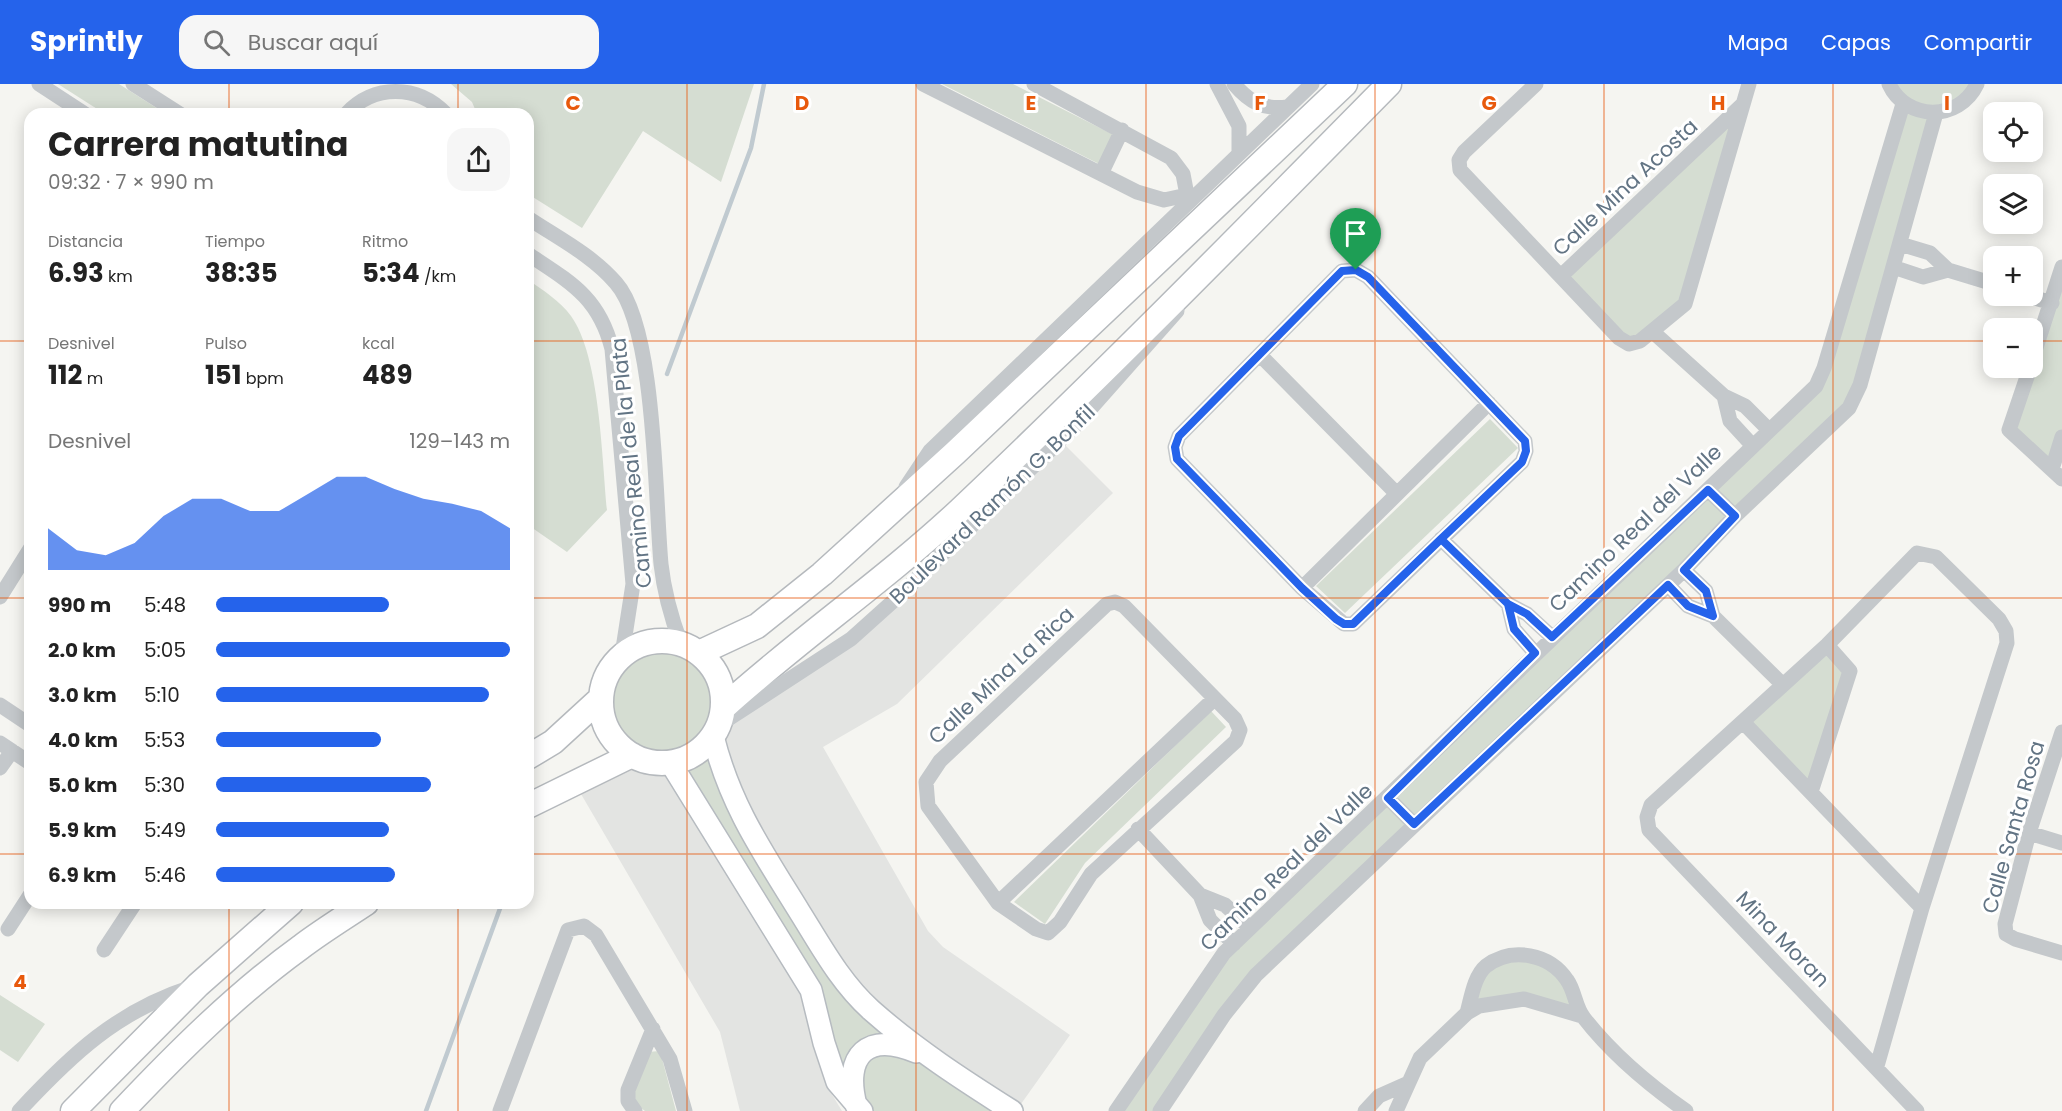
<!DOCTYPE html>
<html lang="es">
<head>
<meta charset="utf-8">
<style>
	body { margin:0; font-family:Poppins,sans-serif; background:#f6f6f6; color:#222; height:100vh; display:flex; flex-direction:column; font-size:22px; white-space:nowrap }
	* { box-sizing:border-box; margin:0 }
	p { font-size:20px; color:#767676 }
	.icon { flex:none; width:33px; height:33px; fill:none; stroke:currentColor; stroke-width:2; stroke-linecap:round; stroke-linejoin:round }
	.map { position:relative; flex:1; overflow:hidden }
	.panel { position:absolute; left:24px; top:24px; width:510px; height:801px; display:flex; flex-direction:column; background:#fff; border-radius:18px; box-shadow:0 3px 15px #0003 }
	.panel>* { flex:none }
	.controls { position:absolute; left:1983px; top:18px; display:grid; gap:12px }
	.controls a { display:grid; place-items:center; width:60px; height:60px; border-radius:12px; background:#fff; box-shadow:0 3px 15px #0003; font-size:30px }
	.pin { position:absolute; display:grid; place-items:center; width:51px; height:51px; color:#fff; margin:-62px -26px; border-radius:50% 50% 50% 0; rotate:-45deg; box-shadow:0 0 6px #0007 }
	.pin .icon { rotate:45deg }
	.round { display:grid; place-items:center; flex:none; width:63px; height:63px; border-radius:18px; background:#f6f6f6 }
	.summary { display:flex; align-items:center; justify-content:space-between; height:102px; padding:0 24px }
	h1 { font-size:33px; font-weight:700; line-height:45px }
	.figures { display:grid; grid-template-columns:repeat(3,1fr); gap:9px; height:102px; padding:6px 24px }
	.figures div { display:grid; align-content:center }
	.figures b { font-size:26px; font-weight:700 }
	.figures small { font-size:16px; font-weight:400 }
	.figures p { font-size:16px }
	.chart { height:168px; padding:12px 24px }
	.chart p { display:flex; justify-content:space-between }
	.chart svg { width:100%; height:108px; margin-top:6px; fill:#2563eb; opacity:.7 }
	ul { padding:0 24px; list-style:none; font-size:20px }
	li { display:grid; grid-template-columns:96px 72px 1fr; align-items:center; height:45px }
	li i { height:15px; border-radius:8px; background:#2563eb }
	header { display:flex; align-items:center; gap:36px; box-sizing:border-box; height:84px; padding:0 30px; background:#2563eb; color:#fff }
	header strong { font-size:28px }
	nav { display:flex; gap:33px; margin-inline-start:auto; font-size:21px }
	.search { width:420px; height:54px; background:#f6f6f6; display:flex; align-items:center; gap:15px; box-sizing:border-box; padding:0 21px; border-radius:18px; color:#767676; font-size:22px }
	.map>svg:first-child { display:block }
</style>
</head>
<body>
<header>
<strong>Sprintly</strong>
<div class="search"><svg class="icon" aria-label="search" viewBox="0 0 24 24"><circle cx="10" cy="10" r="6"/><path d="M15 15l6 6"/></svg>Buscar aquí</div>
<nav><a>Mapa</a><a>Capas</a><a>Compartir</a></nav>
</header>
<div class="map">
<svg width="2062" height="1027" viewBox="0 0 2062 1027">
	<rect width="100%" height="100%" fill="#f5f5f1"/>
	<!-- built -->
	<path fill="#e3e4e2" d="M1060,356L1113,409L897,620L823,663L928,847L943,863L1070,951L1016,1027L871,925L740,732L719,641L851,555Z
		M632,671L650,677L670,678L811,906L824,959L828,1004L842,1027H740L720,948L574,698Z"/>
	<!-- green -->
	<path fill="#d5ddd2" d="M58,0H119L166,30H105Z
		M451,0H754L721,98L643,47L582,144L528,110V30H477L472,18Z
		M942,0H1013L1116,52L1101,81Z
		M1889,0H1977L1935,29L1849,324L1256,891L1160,1027H1116L1208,889L1816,302L1904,21Z
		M1742,21L1685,220L1629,260L1562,191Z
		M2062,183V353L2052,385L2009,346Z
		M528,196C543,206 560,217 571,232C600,272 602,375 607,426L567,468L528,441Z
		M1490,335L1518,364L1345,529L1316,502Z
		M660,556L681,560L699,569L713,585L723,613L719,641L722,689L841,895L1012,1027H868L853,1007L811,906L669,678C584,675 575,573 660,556Z
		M1827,561L1850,587L1811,708L1743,638Z
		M1211,627L1226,643L1085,779L1045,840L1014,818Z
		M1506,873L1548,877L1582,932L1524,915L1479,922L1475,902Z
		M0,911L45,940L18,978L0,966Z
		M660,967L676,1027H645L630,1015L647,968Z"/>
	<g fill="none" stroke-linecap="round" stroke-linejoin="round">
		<!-- stream -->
		<path stroke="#c0cad0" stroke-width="4.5" d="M667,290L751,64L764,0
			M426,1027L502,819"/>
		<!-- secondary casing -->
		<g stroke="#b6bbc0" stroke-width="24">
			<path id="secondary" d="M713,652C730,721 762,767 799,827C821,862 840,898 871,926C915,965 963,996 1012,1027
				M670,678L811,906L824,959L837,998L862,1027
				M856,1021C843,971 868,947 916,968"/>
		</g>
		<!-- primary casing -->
		<g stroke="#b5b9bd" stroke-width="27">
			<path id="primary" d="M601 618a61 61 0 1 1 122 0a61 61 0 1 1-122 0Z
				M699,569L757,542L822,490L955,369L1345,0
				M723,624C799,555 884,497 959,427C1106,288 1247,144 1389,0
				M528,673L553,658L601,614
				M528,722L632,671
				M73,1027L198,901L291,819
				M122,1027C177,969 236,910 301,863C322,847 345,833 366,819"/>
		</g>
		<!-- street -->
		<path stroke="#c4c8cb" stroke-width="15" d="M39,0L85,30
			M133,0L180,30
			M923,0L1137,108L1164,116L1187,111
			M1034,0L1171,74L1183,90L1187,111L1192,115
			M1217,0L1239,42V70
			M1234,0C1249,18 1264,26 1287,23
			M1536,0L1464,68L1459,76L1460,86L1619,254L1629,260L1640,257L1685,220L1749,0
			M1889,0C1906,37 1959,38 1977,0
			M346,30C374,0 417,0 446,30
			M1101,90L1122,46
			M528,134C558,154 592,171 616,199C656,244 655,416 661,480C664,508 671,533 681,560
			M528,170C570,198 599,213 612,265L633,500L622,571
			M1893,183L1923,193L1948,186L1930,169L1900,160
			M1356,186L1368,193L1525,357L1526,367L1522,378L1353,540H1344L1302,504L1177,375L1175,363L1179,352L1342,187Z
			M1948,186L1994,200
			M1562,191L1742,21
			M2028,212L2052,219
			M1653,248L1724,312
			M1260,271L1397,410
			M2032,276L2062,183
			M2030,284L2009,346L2062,395
			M1752,361L1730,337L1724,312L1745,322L1769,346
			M2052,385L2062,353
			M906,403L930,367L1312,0
			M1708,406L1735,432
			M1441,455L1508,520
			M1668,501L1688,522L1713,532L1706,507L1684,486
			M1302,504L1489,319
			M0,513L30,465
			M1115,518L1124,522L1235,635L1240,646L1236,657L1091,790L1060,838L1048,849L1036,845L998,819L928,722L926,698L940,677L1107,520Z
			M1713,532L1783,601
			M1535,569L1514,545L1508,520L1527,530L1552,553
			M0,621L30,641
			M1743,638L1922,824
			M719,641L851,555L900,511L1077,340L1177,227
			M2062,648L2029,749L2005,840L2006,850L2015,855L2062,869
			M0,659L30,679
			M0,684L12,667
			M1811,708L1850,587L1827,561
			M1388,714L1414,740
			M1138,745L1200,811
			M2029,749L2062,759
			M998,819L1214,615
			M8,845L30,811
			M1234,860L1210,836L1200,811L1225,821L1250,844
			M104,866L135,819
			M1467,929C1471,915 1474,892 1486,882C1512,862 1550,870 1567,896C1575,907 1575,923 1584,934C1612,970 1649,1001 1686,1027
			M1877,982L1922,824L2007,559L2006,547L1999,535L1936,473L1917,469L1827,561L1651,721L1647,733L1649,746L1917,1027
			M19,1027C71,971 117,927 192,903
			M500,1027L568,846L584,842L596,851L670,975L685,1027
			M635,1027L628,1017V1006L653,945
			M1116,1027L1224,869L1816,302L1824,284L1903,20
			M1160,1027L1224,931L1256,891L1684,486L1735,432L1849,324L1860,301L1936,29
			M1365,1027L1379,1012L1406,1000
			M1396,1027L1420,974L1467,929L1479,922L1524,915L1582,932"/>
		<!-- secondary -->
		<use href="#secondary" stroke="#fff" stroke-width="21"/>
		<!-- primary -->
		<use href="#primary" stroke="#fff" stroke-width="24"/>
	</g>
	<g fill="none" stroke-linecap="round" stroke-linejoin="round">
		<!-- route casing -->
		<g stroke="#fff" stroke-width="12">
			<path id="route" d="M1356,186L1368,193L1525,357L1526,367L1522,378L1441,455L1508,520L1514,545L1535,569L1388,714L1414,740L1668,501L1688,522L1713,532L1706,507L1684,486L1735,432L1708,406L1552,553L1527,530L1508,520L1441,455L1353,540H1344L1336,535L1302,504L1177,375L1175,363L1179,352L1342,187L1356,186"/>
		</g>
		<!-- route -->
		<use href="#route" stroke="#2563eb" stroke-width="8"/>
	</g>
	<!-- grid -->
	<path fill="none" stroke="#e8590c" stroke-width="1.5" stroke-opacity="0.55" d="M229,0V30M458,0V30M687,0V1027M916,0V1027M1146,0V1027M1375,0V1027M1604,0V1027M1833,0V1027M0,257H30M528,257H1994M2032,257H2062M0,514H30M528,514H2062M0,770H30M528,770H2062M229,819V1027M458,819V1027"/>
	<g text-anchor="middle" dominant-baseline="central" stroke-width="6" stroke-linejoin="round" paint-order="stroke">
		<!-- street labels -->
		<g font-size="21" fill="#627484" stroke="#fff">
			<text transform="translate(1625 103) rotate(-43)">Calle Mina Acosta</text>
			<text transform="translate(631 379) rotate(-96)">Camino Real de la Plata</text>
			<text transform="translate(992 420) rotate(-44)">Boulevard Ramón G. Bonfil</text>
			<text transform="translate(1635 444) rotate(-44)">Camino Real del Valle</text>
			<text transform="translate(1001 591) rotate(-43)">Calle Mina La Rica</text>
			<text transform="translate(2013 743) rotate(-74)">Calle Santa Rosa</text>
			<text transform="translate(1286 783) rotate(-44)">Camino Real del Valle</text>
			<text transform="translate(1783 855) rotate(46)">Mina Moran</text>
		</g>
	</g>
	<g font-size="20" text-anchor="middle" font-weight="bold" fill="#e8590c" stroke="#fff" stroke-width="6" stroke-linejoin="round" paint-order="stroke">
		<text x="573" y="26">C</text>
		<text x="802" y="26">D</text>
		<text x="1031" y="26">E</text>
		<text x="1260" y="26">F</text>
		<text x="1489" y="26">G</text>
		<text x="1718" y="26">H</text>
		<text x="1947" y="26">I</text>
		<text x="20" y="905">4</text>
	</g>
</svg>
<div class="controls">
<a><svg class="icon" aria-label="locate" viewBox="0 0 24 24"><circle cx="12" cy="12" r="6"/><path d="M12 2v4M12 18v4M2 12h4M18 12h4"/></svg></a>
<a><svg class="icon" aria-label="layers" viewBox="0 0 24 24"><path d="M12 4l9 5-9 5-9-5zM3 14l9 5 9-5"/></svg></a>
<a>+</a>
<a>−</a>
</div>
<div class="pin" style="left:1356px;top:186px;background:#1e9e55"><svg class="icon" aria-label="arrive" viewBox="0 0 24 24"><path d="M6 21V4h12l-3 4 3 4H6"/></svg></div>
<section class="panel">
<div class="summary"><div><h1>Carrera matutina</h1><p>09:32 · 7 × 990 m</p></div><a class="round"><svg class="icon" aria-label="share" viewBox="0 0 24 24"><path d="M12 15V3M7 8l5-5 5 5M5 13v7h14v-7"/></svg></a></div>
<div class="figures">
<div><p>Distancia</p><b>6.93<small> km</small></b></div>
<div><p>Tiempo</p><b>38:35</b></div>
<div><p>Ritmo</p><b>5:34<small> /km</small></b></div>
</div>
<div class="figures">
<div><p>Desnivel</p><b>112<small> m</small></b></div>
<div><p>Pulso</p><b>151<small> bpm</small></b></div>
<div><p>kcal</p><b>489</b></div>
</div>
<div class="chart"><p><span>Desnivel</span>129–143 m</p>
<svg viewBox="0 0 160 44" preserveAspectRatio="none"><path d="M0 44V27L10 36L20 38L30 33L40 22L50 15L60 15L70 20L80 20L90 13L100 6L110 6L120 11L130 15L140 17L150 20L160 27V44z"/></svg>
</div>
<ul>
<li><b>990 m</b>5:48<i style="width:59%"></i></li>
<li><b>2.0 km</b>5:05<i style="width:100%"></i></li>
<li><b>3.0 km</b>5:10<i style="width:93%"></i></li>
<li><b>4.0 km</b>5:53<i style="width:56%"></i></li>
<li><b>5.0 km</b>5:30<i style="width:73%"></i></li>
<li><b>5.9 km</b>5:49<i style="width:59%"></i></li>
<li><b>6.9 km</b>5:46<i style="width:61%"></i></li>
</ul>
</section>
</div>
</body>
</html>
